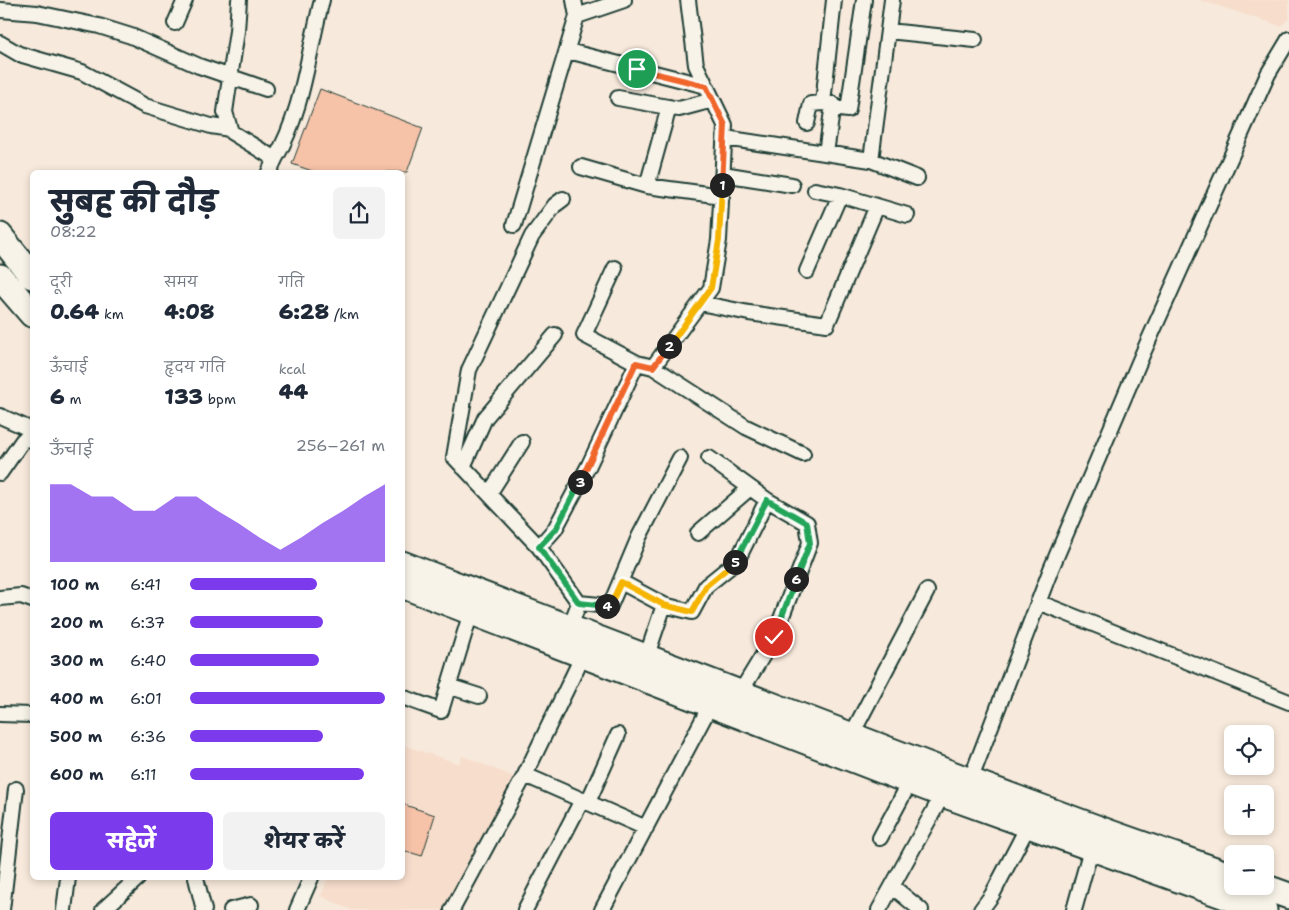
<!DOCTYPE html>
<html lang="hi">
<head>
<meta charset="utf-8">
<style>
	body { margin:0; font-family:"Shantell Sans","Playpen Sans Deva",sans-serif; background:#f2f2f3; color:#1f2937; height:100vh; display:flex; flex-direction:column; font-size:19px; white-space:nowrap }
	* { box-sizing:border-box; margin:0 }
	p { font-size:16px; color:#747a83 }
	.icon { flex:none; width:28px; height:28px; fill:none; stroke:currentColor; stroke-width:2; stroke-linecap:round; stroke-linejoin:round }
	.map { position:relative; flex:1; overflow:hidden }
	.sheet { position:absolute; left:30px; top:170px; width:375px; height:710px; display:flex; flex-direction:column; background:#fff; border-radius:8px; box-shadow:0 2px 8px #0003 }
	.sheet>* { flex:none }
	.controls { position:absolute; left:1224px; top:725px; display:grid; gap:10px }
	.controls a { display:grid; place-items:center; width:50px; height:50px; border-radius:8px; background:#fff; box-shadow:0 2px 8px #0003; font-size:25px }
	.pin { position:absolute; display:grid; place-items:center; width:42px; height:42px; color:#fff; margin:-21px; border:2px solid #fff; border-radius:50%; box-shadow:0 1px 5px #0007 }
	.km { position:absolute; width:25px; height:25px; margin:-12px; border-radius:50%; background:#222; color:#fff; font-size:14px; line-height:25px; text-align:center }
	.round { display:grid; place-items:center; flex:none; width:52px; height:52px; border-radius:8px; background:#f2f2f3 }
	.overview { display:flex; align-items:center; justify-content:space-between; height:85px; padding:0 20px }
	h1 { font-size:28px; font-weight:800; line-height:38px }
	.figures { display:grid; grid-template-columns:repeat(3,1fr); gap:8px; height:85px; padding:5px 20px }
	.figures div { display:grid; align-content:center }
	.figures b { font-size:21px; font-weight:800 }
	.figures small { font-size:14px; font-weight:400 }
	.figures p { font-size:14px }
	.chart { height:140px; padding:10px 20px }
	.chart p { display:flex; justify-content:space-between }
	.chart svg { width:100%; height:90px; margin-top:5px; fill:#7c3aed; opacity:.7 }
	.primary-button { display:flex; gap:10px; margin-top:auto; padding:10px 20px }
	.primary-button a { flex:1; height:58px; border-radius:8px; background:#7c3aed; color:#fff; font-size:20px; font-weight:800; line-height:58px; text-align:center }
	.primary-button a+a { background:#f2f2f3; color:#1f2937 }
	ul { padding:0 20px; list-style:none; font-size:16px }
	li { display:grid; grid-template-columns:80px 60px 1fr; align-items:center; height:38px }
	li i { height:12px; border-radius:6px; background:#7c3aed }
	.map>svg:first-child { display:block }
</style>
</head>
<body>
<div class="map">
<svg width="1289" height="910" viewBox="0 0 1289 910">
	<rect width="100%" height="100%" fill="#f7e9db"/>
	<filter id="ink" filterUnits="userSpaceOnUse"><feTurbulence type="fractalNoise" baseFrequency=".02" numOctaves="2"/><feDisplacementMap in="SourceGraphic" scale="10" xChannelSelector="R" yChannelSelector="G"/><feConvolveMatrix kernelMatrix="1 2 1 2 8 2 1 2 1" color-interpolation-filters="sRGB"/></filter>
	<g filter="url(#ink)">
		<!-- built -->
		<path fill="#f7ddcc" d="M1200,0H1289V18L1281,26Z
			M403,745L459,764L462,756L517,778L446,910H351L321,896L328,878H402Z"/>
		<!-- building -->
		<path fill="#f6c2a8" stroke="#1f3d34" d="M320,89L423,128L407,172H315L292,164Z
			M402,804L435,815L422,856L402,850Z"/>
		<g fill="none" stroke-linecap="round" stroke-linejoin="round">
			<!-- street casing -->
			<g stroke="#1f3d34" stroke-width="18">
				<path id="street" d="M239,0L237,31L225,112L231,132L275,159L269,172
					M574,0L577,16
					M1,10L37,13L99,26L131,36L199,66L266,89
					M175,23L185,0
					M888,31L975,40
					M0,43L19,54L82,72L145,106L211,126L230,129
					M568,51L706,86
					M618,98L679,109L713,100
					M833,108L848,110L864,0
					M807,123L811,104L823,103
					M725,138L871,160L917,178
					M826,153L833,104L823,103L834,0
					M275,159C303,112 308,53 322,0
					M871,160L892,0
					M581,167L647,186L722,196
					M723,174L792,185
					M647,186L669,107
					M815,190L840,195L907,215
					M514,225L577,16L624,0
					M615,268L584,335L637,363
					M807,271L840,195
					M700,303L749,313L827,324L877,206
					M653,367L746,427L803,454
					M0,416L32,430
					M709,458L767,500L807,523L810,543L774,637L740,693
					M463,467L485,418L555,335
					M0,473L23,440L32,439
					M489,494L522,442
					M698,533L750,488
					M539,547L454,457L469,370L532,236L555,205L563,199
					M621,582L664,605
					M0,598L21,596L32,600
					M1038,602L1289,702
					M579,603L610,606L639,537L680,458
					M569,629L579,603L539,547L555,529L589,465L637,363L653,367L711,288L719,240L725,125L696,65L688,0
					M646,658L664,605L692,612L706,586L737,561L767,500
					M448,686L479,696
					M402,697L441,711L471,612
					M0,714L32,715
					M851,736L927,591
					M525,775L646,828
					M970,781L1051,569L1143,353L1268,74L1289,39
					M588,802L618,735
					M880,838L910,782
					M196,878L204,910
					M893,887L921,910
					M2,910L16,789
					M64,910L68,878
					M103,910L138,878
					M231,910L251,905
					M297,910L311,878
					M452,910L525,775L583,655
					M525,910L582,800
					M602,910L711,704
					M879,910L943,794
					M981,910L992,895L1028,826
					M1074,910L1091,849"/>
			</g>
			<!-- highway casing -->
			<g stroke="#1f3d34" stroke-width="29">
				<path id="highway" d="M0,236L32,276
					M0,277L32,314
					M402,564L970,781L1110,833L1232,876
					M402,585L943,794L1264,910
					M1261,886L1289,896"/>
			</g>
			<!-- street -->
			<use href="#street" stroke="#f7f3e8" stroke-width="14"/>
			<!-- highway -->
			<use href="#highway" stroke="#f7f3e8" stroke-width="25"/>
		</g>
	</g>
	<g fill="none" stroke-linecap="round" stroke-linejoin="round" filter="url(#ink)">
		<!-- split-1 casing -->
		<g stroke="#fff" stroke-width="10">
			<path id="split-1" d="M637,69L706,86L725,125L722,185"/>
		</g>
		<!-- split-2 casing -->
		<g stroke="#fff" stroke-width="10">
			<path id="split-2" d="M669,346L711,288L719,240L722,185"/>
		</g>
		<!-- split-3 casing -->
		<g stroke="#fff" stroke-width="10">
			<path id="split-3" d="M580,482L636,363L653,367L669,346"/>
		</g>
		<!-- split-4 casing -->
		<g stroke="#fff" stroke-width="10">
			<path id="split-4" d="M580,482L556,529L539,547L579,603L607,606"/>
		</g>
		<!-- split-5 casing -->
		<g stroke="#fff" stroke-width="10">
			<path id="split-5" d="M607,606H610L621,582L664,605L692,612L706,586L735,562"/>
		</g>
		<!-- split-6 casing -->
		<g stroke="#fff" stroke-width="10">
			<path id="split-6" d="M735,562L767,500L807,523L810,543L796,579"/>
		</g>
		<!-- split-7 casing -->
		<g stroke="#fff" stroke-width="10">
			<path id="split-7" d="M774,637L796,579"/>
		</g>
		<!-- split-1 -->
		<use href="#split-1" stroke="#f0652b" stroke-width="6"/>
		<!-- split-2 -->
		<use href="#split-2" stroke="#f5b400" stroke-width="6"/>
		<!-- split-3 -->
		<use href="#split-3" stroke="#f0652b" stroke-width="6"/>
		<!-- split-4 -->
		<use href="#split-4" stroke="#22a559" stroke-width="6"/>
		<!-- split-5 -->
		<use href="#split-5" stroke="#f5b400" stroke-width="6"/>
		<!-- split-6 -->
		<use href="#split-6" stroke="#22a559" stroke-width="6"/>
		<!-- split-7 -->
		<use href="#split-7" stroke="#22a559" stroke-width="6"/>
	</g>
</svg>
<div class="controls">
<a><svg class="icon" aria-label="locate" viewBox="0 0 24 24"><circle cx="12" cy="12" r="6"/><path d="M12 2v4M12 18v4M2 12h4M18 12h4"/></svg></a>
<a>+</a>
<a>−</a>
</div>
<div class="pin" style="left:637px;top:69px;background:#1e9e55"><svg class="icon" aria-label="arrive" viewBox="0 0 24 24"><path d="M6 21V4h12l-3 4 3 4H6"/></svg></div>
<div class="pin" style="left:774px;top:637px;background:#d93025"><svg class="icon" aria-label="check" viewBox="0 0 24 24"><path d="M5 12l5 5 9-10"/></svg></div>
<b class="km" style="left:722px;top:185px">1</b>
<b class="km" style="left:669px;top:346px">2</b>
<b class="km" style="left:580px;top:482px">3</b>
<b class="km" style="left:607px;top:606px">4</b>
<b class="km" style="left:735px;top:562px">5</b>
<b class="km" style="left:796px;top:579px">6</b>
<section class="sheet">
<div class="overview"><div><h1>सुबह की दौड़</h1><p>08:22</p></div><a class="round"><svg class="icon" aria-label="share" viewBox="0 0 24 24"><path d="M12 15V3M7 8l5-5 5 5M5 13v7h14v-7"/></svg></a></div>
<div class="figures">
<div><p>दूरी</p><b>0.64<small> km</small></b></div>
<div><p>समय</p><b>4:08</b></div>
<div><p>गति</p><b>6:28<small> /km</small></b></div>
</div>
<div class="figures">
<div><p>ऊँचाई</p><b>6<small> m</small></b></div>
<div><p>हृदय गति</p><b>133<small> bpm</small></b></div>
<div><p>kcal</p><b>44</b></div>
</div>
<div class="chart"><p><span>ऊँचाई</span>256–261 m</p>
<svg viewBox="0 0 160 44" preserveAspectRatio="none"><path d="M0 44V6L10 6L20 12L30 12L40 19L50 19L60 12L70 12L80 19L90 25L100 32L110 38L120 32L130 25L140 19L150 12L160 6V44z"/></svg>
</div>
<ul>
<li><b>100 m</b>6:41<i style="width:65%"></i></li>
<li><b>200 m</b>6:37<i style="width:68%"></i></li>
<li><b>300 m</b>6:40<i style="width:66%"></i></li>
<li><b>400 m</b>6:01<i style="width:100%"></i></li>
<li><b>500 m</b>6:36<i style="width:68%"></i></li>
<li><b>600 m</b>6:11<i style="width:89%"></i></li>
</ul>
<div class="primary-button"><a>सहेजें</a><a>शेयर करें</a></div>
</section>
</div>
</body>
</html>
